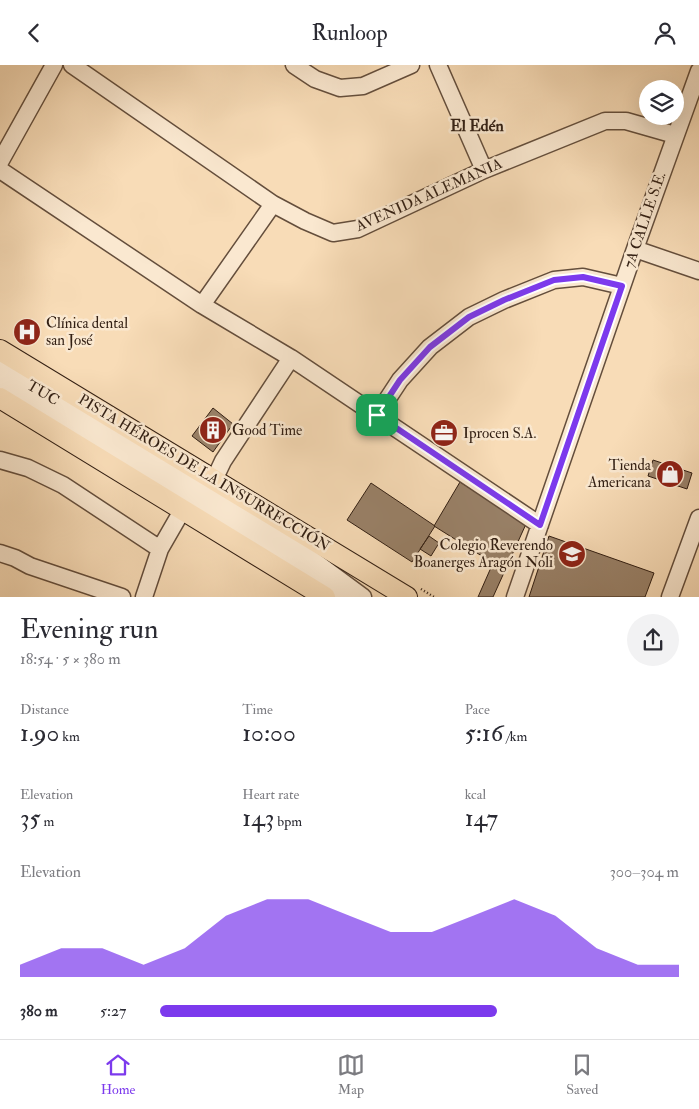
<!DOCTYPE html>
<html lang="en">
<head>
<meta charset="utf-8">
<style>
	body { margin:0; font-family:"IM FELL Double Pica",serif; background:#f2f2f3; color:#2b2b33; height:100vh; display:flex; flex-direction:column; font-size:19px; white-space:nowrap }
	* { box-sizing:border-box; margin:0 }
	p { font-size:16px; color:#7c7c81 }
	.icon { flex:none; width:28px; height:28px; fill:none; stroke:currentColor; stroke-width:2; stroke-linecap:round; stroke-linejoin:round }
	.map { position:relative; height:532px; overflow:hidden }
	.details { display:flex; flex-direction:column; background:#fff; flex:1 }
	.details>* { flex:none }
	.fabs { position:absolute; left:639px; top:15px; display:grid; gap:10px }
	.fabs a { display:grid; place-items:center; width:45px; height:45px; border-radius:50%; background:#fff; box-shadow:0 5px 20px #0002; font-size:25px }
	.pin { position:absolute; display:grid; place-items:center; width:42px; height:42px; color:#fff; margin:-21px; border-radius:10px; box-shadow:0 2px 8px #0006 }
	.round { display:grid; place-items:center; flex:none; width:52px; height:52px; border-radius:26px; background:#f2f2f3 }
	.head { display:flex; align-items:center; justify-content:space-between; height:85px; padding:0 20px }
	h1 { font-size:28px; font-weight:600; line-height:38px }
	.stats { display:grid; grid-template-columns:repeat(3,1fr); gap:8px; height:85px; padding:5px 20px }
	.stats div { display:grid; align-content:center }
	.stats b { font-size:25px; font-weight:600 }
	.stats small { font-size:14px; font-weight:400 }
	.stats p { font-size:14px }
	.chart { height:140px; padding:10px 20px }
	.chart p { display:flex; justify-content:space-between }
	.chart svg { width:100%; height:90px; margin-top:5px; fill:#7c3aed; opacity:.7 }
	ul { padding:0 20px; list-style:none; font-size:16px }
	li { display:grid; grid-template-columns:80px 60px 1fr; align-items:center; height:38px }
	li i { height:12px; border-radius:6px; background:#7c3aed }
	header { display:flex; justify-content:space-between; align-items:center; height:65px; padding:0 20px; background:#fff; font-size:22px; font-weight:600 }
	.tabs { display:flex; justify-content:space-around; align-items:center; height:70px; border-top:1px solid #e1e1e2; background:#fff; font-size:14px; color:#7c7c81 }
	.tabs a { display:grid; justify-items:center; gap:2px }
	.tabs .selected { color:#7c3aed }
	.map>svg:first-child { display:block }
</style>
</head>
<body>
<header><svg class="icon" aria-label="back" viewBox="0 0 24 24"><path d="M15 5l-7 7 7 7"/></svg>Runloop<svg class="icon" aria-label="person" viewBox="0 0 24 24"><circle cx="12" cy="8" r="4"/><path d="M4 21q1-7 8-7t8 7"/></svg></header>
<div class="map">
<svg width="699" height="532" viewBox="0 0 699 532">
	<rect width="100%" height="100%" fill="#f8dcb7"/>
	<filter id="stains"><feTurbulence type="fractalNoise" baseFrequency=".004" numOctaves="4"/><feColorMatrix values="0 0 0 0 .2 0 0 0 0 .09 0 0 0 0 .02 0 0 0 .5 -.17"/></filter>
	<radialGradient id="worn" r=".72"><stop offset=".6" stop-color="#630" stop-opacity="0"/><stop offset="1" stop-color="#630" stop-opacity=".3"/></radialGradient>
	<!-- building -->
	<path fill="#998168" stroke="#321f13" d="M213,343L233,359L213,387L192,371Z
		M653,395L692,408L687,424L648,411Z
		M460,417L526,459L493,532H478L493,498L434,461Z
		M371,418L435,461L412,497L347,455Z
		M429,471L439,478L431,491L420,484Z
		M549,471L654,508L645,532H529Z"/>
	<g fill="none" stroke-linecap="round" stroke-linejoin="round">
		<!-- minor casing -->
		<g stroke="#644e3c" stroke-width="19">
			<path id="minor" d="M72,0L273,139L305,156L333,168L358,164L484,105L605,56H626L675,70
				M294,0L315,14L340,23L363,21L411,0
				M438,0L484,105
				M0,97L54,0
				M0,105L202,240L291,293L540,460
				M635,184L699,206
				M202,240L273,139
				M0,303L294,481L363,532
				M0,318L343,529
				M377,350L400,315L430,282L469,252L504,235L554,215L583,212L622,221
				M0,395L28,403L63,420L160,484
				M214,415L223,396L291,293
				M0,488L15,493L30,501L122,532
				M144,532L160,484L183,444
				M515,532L635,184L699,6
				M670,532L699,453"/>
		</g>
		<!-- major casing -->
		<g stroke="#321f13" stroke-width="22">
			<path id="major" d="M0,285L407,532
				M0,333L325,532"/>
		</g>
		<!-- path -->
		<path stroke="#321f13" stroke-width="2.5" stroke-dasharray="1 2.5" stroke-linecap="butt" d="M421,524L434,532"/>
		<!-- minor -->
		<use href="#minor" stroke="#fae8d0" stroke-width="16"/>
		<!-- major -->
		<use href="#major" stroke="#f8dcb7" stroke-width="20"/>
	</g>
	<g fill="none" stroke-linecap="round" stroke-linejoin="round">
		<!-- route casing -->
		<g stroke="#fff" stroke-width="10">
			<path id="route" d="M583,212L622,221L540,460L377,350L400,315L430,282L469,252L504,235L554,215Z"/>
		</g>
		<!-- route -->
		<use href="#route" stroke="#7c3aed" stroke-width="6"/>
	</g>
	<!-- icons -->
	<defs>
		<g id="hospital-disc" transform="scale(1.4375)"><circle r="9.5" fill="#8f2418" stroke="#fae8d0"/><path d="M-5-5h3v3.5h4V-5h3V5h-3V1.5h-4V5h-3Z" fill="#fff"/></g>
		<g id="building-disc" transform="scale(1.4375)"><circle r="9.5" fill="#8f2418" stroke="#fae8d0"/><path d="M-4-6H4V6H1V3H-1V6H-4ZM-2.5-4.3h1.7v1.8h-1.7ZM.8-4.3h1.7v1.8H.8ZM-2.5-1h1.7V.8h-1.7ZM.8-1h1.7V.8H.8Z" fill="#fff"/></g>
		<g id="office-disc" transform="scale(1.4375)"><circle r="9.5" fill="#8f2418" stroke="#fae8d0"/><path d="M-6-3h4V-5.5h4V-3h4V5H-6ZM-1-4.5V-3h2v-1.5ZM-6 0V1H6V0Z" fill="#fff"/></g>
		<g id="shop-disc" transform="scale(1.4375)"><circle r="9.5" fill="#8f2418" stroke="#fae8d0"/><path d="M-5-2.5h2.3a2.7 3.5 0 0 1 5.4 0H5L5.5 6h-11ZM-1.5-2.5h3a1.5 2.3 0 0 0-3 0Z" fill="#fff"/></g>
		<g id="school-disc" transform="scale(1.4375)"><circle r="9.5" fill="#8f2418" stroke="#fae8d0"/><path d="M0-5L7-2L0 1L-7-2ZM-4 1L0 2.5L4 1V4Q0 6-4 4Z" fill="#fff"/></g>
	</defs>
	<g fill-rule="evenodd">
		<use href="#hospital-disc" x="27" y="267"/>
		<use href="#building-disc" x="213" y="365"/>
		<use href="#office-disc" x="444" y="368"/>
		<use href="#shop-disc" x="670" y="409"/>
		<use href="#school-disc" x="572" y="489"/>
	</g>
	<g text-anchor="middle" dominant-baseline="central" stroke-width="5" stroke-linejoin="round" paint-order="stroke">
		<!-- street labels -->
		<g font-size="15" fill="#321f13" stroke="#fae8d0">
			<text transform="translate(429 130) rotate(-24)">AVENIDA ALEMANIA</text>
			<text transform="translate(645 155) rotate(-71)">7A CALLE S.E.</text>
			<text transform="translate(43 328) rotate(31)">TUC</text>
			<text transform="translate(204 408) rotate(31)">PISTA HÉROES DE LA INSURRECCIÓN</text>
		</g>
		<!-- poi labels -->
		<g font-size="15" fill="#321f13" stroke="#fae8d0" text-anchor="start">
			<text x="46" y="258">Clínica dental<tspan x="46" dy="17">san José</tspan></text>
			<text x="232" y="365">Good Time</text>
			<text x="463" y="368">Iprocen S.A.</text>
			<text x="651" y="400" text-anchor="end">Tienda<tspan x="651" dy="17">Americana</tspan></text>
			<text x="553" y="480" text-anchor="end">Colegio Reverendo<tspan x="553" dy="17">Boanerges Aragón Noli</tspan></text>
		</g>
		<!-- neighbourhood labels -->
		<g font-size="16" font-weight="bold" fill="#321f13" stroke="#fae8d0">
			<text x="477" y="61">El Edén</text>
		</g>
	</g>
	<rect width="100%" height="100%" filter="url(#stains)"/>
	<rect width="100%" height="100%" fill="url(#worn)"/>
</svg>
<div class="fabs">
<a><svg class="icon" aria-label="layers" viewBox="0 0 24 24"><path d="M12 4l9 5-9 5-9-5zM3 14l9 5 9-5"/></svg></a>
</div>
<div class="pin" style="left:377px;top:350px;background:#1e9e55"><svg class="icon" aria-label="arrive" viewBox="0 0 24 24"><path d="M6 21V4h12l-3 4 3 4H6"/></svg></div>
</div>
<section class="details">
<div class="head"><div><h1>Evening run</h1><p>18:54 · 5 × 380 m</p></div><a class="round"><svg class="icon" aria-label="share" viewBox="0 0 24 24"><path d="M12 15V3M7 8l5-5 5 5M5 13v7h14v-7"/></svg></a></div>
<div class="stats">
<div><p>Distance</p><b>1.90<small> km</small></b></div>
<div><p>Time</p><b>10:00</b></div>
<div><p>Pace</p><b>5:16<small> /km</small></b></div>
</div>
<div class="stats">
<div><p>Elevation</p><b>35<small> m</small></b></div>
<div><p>Heart rate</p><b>143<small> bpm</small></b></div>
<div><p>kcal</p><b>147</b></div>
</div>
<div class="chart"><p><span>Elevation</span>300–304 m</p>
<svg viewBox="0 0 160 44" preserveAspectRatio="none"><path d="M0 44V38L10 30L20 30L30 38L40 30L50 14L60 6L70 6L80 14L90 22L100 22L110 14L120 6L130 14L140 30L150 38L160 38V44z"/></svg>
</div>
<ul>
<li><b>380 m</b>5:27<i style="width:65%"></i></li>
</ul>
</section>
<nav class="tabs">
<a class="selected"><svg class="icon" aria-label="home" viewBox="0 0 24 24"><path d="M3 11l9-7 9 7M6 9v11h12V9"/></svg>Home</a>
<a><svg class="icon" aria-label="map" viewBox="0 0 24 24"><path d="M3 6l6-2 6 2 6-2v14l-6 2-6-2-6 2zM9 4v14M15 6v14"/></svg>Map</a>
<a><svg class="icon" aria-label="saved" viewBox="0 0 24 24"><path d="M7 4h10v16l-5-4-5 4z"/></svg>Saved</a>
</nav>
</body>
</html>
